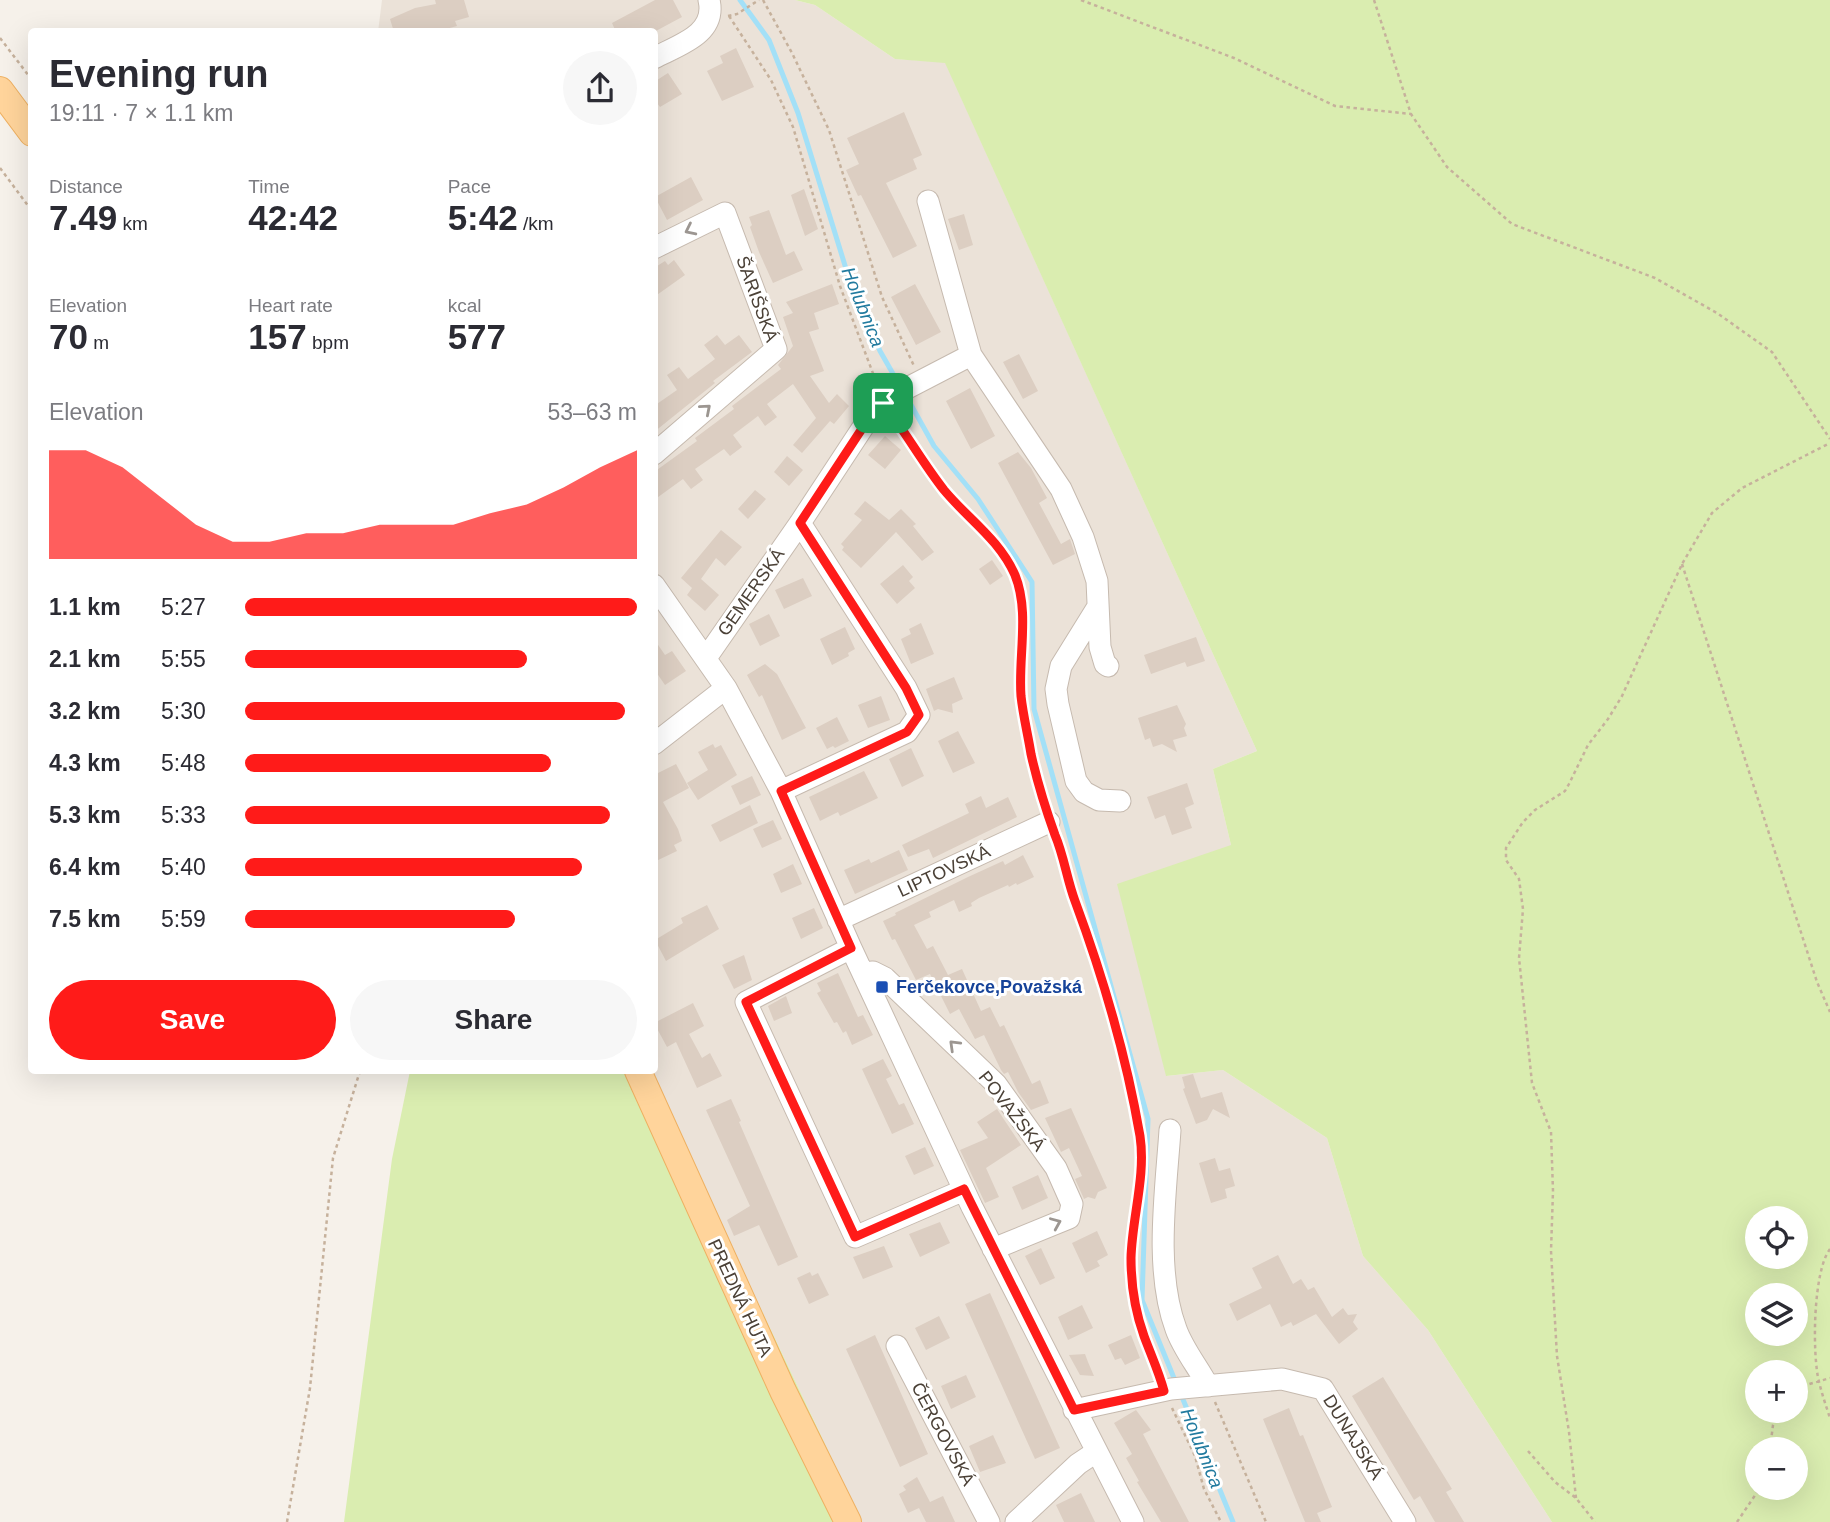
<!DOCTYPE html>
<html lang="en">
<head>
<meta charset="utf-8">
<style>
	body { margin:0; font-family:Arial,sans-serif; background:#f7f7f7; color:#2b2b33; height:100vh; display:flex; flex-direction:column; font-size:26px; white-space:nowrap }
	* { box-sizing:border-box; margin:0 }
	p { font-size:23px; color:#7c7c81 }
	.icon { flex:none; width:38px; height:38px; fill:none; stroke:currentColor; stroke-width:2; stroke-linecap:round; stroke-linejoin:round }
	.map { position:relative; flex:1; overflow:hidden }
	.details { position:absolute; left:28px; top:28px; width:630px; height:1046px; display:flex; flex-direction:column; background:#fff; border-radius:7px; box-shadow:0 7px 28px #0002 }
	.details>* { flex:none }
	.tools { position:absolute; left:1745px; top:1206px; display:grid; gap:14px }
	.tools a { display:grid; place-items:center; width:63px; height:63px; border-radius:50%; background:#fff; box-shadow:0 7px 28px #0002; font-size:35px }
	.pin { position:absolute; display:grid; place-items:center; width:60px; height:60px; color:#fff; margin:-30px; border-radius:14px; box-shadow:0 4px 10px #0006 }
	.round { display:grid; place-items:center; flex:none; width:74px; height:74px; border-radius:37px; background:#f7f7f7 }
	.overview { display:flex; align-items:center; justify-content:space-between; height:119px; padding:0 21px }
	h1 { font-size:38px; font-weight:600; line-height:52px }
	.stats { display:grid; grid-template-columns:repeat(3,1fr); gap:10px; height:119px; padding:7px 21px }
	.stats div { display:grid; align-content:center }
	.stats b { font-size:35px; font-weight:600 }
	.stats small { font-size:19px; font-weight:400 }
	.stats p { font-size:19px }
	.chart { height:196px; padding:14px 21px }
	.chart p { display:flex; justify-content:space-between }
	.chart svg { width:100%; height:126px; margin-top:7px; fill:#ff1b19; opacity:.7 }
	.cta { display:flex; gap:14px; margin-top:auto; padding:14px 21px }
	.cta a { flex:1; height:80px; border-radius:42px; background:#ff1b19; color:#fff; font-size:28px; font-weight:600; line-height:80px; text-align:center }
	.cta a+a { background:#f7f7f7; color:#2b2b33 }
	ul { padding:0 21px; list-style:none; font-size:23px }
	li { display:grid; grid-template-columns:112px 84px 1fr; align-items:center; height:52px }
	li i { height:18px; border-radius:9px; background:#ff1b19 }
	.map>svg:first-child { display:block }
</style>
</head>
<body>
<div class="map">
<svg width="1830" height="1522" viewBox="0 0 1830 1522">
	<rect width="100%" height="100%" fill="#f6f1ea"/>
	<!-- residential -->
	<path fill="#ebe2d8" d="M382,0H795L815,5L895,59L945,62L1257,751L1213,769L1231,845L1167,1076L1223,1070L1327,1138L1363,1256L1428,1330L1552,1522H862L648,1071H654V32H378Z"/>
	<!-- green -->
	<path fill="#daedb0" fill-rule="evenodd" d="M795,0H1830V1522H1552L1428,1330L1363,1256L1327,1138L1223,1070L1166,1076L1117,884L1231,845L1213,769L1257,751L945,63L895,59L815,5ZM1757,1218H1796V1256H1757ZM1796,1295V1334H1757V1295ZM1757,1372H1796V1410H1757ZM1757,1449H1796V1488H1757Z
		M410,1071H648L862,1522H344L392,1159Z"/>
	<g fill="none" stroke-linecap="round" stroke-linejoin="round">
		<!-- stream -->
		<path stroke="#a3e0f7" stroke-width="5" d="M740,0L769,40L798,113L847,272L880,351L900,386
			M905,394L934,446L978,499L1032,582L1034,709L1148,1119L1142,1300L1176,1383
			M1180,1392L1233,1522"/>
	</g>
	<!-- building -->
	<path fill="#dccec2" d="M435,0H464L469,17L455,21L457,26L435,32H394L390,19L415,8L436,4Z
		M655,0H673L682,17L654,32H616L612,23Z
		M736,48L754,87L722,101L707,71L723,63L720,56Z
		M668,73L682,94L660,107L654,99V82Z
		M904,112L922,155L913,159L917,169L886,183L917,246L893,258L861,195L858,196L846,170L859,164L847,138Z
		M691,177L703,200L667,220L655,197Z
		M804,189L818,229L805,236L791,195Z
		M769,210L786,255L794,251L803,270L773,283L759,252L750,227L752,225L749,217Z
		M964,214L973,245L959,250L948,219Z
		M674,260L685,275L654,297V268L665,261L668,265Z
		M832,284L839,304L814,313L819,329L809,332L824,371L810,376L829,403L837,394L849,406L834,424L830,421L802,453L793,445L816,418L793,384L767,404L777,417L765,426L758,416L733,435L742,447L730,456L724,449L695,469L703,480L691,489L683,479L654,500V472L697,441L695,438L734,409L732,406L781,369L778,365L793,346L783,317L793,313L786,302Z
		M915,284L941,332L916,345L891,297Z
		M717,335L725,345L739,335L752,352L713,381L715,383L654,432V406L677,390L667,375L679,367L688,379L715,359L704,345Z
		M1019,354L1038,391L1023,399L1003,362Z
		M970,388L995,436L971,449L946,401Z
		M885,436L901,450L885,469L868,455Z
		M1018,452L1031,468L1047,498L1039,503L1061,544L1070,539L1075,554L1053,565L998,463Z
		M787,456L803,470L789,486L774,472Z
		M755,490L766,499L748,519L738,509Z
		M865,501L889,520L901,509L916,524L913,526L934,552L922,561L896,532L861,568L842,550L844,547L841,544L862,520L854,514Z
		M721,530L742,547L725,566L716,558L701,579L719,595L705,611L687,595L692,588L681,578Z
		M992,560L1003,576L990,585L979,569Z
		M903,565L913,577L909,581L915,588L897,604L880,584Z
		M803,578L812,596L784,609L775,590Z
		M769,614L780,636L760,646L749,624Z
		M921,623L934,654L911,664L901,639L911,634L909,629Z
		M845,627L855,649L848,653L849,656L832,665L820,639Z
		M1196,637L1205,661L1187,667L1185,662L1151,674L1144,655Z
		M654,639L665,655L672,651L686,671L665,685L654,669Z
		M765,664L777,674L806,728L782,740L762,695L759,697L747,675Z
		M954,677L963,699L952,704L953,713L938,709L934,711L926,689Z
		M881,696L890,720L868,728L858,705Z
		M1177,705L1186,724L1184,728L1187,736L1173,740L1177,752L1162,744L1153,747L1150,738L1145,740L1138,718Z
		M837,717L849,741L835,748L833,746L827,749L816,728Z
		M958,731L975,763L953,773L938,741Z
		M713,744L715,748L721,745L737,775L698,800L687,783L708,770L698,752Z
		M911,748L924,776L902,787L889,759Z
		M676,764L689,788L663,802L678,829L682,841L674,845L677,851L654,862V775Z
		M864,771L878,798L840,816L838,812L820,821L809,797Z
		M752,776L761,795L740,805L731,786Z
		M1187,783L1194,804L1185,808L1192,828L1172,835L1165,815L1155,819L1147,797Z
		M981,796L986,808L1008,797L1017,817L933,858L929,849L908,857L902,845L969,813L965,804Z
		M750,805L758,823L720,842L711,825Z
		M773,820L782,839L762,848L753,829Z
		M899,850L908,870L855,894L844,870L869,859L871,863Z
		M1023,855L1034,877L1017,885L1016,883L1009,887L1008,885L979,898L971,903L972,906L959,912L954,900L929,912L931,917L914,925L927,949L933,946L948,975L962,969L981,1011L990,1007L1000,1027L1004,1025L1032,1084L1040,1080L1049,1103L1031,1110L1018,1092L1008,1072L1004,1074L1001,1070L984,1035L975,1039L959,1009L950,1014L930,974L916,980L895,939L892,940L883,921L896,915L895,913L968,877L1003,861L1005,865Z
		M793,864L802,884L781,893L773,874Z
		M707,905L719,929L666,961L655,940L683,923L681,918Z
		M814,908L823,928L801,939L792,918Z
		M744,955L752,980L734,989L722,965Z
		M838,973L858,1017L863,1015L873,1035L852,1045L846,1031L843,1033L837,1022L834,1023L817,993L821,991L817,983Z
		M786,996L792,1013L774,1021L768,1006Z
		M693,1003L704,1026L689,1034L702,1058L710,1053L722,1076L697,1088L676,1042L667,1047L654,1023Z
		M883,1059L892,1076L886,1079L899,1105L904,1103L914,1124L892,1134L862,1069Z
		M1193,1074L1201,1098L1222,1092L1230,1118L1213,1109L1207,1120L1196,1124L1183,1089L1185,1088L1182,1077Z
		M731,1099L741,1121L739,1122L798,1257L778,1266L759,1225L734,1236L727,1220L750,1206L706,1110Z
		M1071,1108L1107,1188L1098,1192L1095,1199L1088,1197L1084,1199L1075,1179L1082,1176L1069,1148L1061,1152L1045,1118Z
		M997,1109L1021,1145L986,1168L999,1197L985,1203L960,1150L988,1138L977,1122Z
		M925,1147L934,1166L914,1175L905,1156Z
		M1215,1158L1219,1171L1230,1168L1235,1186L1225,1189L1227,1198L1211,1203L1199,1163Z
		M1038,1175L1048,1198L1022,1210L1012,1187Z
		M940,1222L950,1243L920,1257L909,1234Z
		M1097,1231L1108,1255L1097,1261L1100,1266L1086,1273L1072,1243Z
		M884,1246L893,1267L863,1279L853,1257Z
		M1041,1248L1055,1278L1040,1285L1025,1256Z
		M1278,1255L1293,1284L1301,1279L1308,1290L1314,1287L1332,1317L1343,1308L1348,1315L1357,1314L1353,1322L1358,1329L1339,1344L1316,1314L1293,1326L1291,1322L1281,1327L1270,1304L1237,1321L1229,1304L1262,1288L1252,1268Z
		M810,1272L812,1276L818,1273L829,1295L809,1304L797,1278Z
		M990,1293L1060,1448L1035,1459L965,1304Z
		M1082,1305L1093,1328L1068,1340L1058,1317Z
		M939,1316L950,1338L926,1350L915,1328Z
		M875,1335L928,1454L900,1467L846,1349Z
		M1131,1335L1140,1358L1125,1365L1121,1358L1115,1360L1108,1345Z
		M1085,1354L1088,1362L1094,1376L1080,1375L1069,1355Z
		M966,1375L976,1397L951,1409L941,1386Z
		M1383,1377L1452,1489L1446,1492L1464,1522H1435L1420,1496L1414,1500L1352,1396Z
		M1289,1408L1300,1436L1303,1435L1332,1507L1317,1513L1321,1522H1305L1263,1419Z
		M1136,1410L1151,1430L1143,1434L1189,1522H1161L1137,1482L1139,1481L1126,1458L1132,1454L1114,1423Z
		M993,1435L1006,1463L980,1472L969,1446Z
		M917,1477L930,1502L943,1496L955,1522H926L919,1508L908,1513L899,1494L906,1490L903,1486Z
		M1081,1493L1095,1522H1064L1056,1505Z"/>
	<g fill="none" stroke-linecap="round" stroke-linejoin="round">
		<!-- minor casing -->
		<g stroke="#c6baaf" stroke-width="23">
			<path id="minor" d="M654,58C679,45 717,34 709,0
				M928,201L971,355
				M654,248L725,213L776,349L654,454
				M654,585L726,688L781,791L851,948L972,1207L1133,1522
				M1097,608L1061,666L1056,689L1058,704L1076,781L1084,792L1099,800L1120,801
				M706,658L800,523L871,415L892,396L971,355L1061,489L1083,537L1097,581L1100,647L1105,664L1108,666
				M654,744L726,688
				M781,791L907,732L919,715L906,688L800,523
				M838,920L1049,822
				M851,948L746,1002L855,1237L964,1190
				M863,973L873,972L885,978L996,1084L1056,1168L1072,1204L1069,1218L993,1249
				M1170,1130C1166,1191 1154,1270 1176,1329C1183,1349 1198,1367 1208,1386
				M897,1346L989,1522
				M1074,1410L1171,1389L1282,1379L1323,1389L1405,1522
				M1016,1522L1078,1464L1096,1452"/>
		</g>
		<!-- major casing -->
		<g stroke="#eeb061" stroke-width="28">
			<path id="major" d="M0,90L32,133
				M638,1071L783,1391L848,1522"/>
		</g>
		<!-- path -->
		<path stroke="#c6b19c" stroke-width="2.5" stroke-dasharray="3.5 3.5" stroke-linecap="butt" d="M763,0L792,53L829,130L882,297L914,366
			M1081,0L1234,58L1335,106L1411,114
			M1374,0L1411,114L1447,167L1512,224L1655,278L1717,313L1772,352L1830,439
			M728,16L737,14L759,0
			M729,16L771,80L793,127L840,286L877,384
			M0,38L32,80
			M0,168L32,211
			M894,418C912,442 926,469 946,492C971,521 996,537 1014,573C1030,607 1019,657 1021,694C1023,732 1038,767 1045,803
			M1682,564L1817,982L1830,1012
			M1057,839C1076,906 1098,971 1116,1039C1125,1071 1135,1104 1140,1137C1145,1175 1134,1216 1132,1254C1129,1296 1144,1335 1159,1373
			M1830,1249C1813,1271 1812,1354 1819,1382C1822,1394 1826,1406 1830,1418
			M1796,1388L1830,1378
			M1215,1402L1266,1522
			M1172,1408L1195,1456L1204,1489L1221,1522
			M1770,1449L1773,1425L1780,1410
			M1528,1451L1555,1482L1576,1498L1595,1522
			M1576,1498L1569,1432L1557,1356L1551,1251L1553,1191L1551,1132L1532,1083L1519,958L1523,909L1519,879L1506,860V848L1523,822L1535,810L1565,791L1569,784L1588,745L1608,719L1622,696L1682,564L1712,513L1742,488L1830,443
			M287,1522L310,1388L333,1158L360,1071
			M1737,1522L1760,1488"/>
		<!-- minor -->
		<use href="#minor" stroke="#fff" stroke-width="21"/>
		<!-- major -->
		<use href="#major" stroke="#ffd49b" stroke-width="26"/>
	</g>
	<!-- one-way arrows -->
	<defs><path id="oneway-chevron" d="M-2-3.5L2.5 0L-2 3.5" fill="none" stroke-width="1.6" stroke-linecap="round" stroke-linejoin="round" transform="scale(1.75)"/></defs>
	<g stroke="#9c9691">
		<use href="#oneway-chevron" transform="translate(690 230) rotate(154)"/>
		<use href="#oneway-chevron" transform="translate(706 409) rotate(-41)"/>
		<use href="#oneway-chevron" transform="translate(954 1045) rotate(-136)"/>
		<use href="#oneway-chevron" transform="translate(1056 1223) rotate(-23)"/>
	</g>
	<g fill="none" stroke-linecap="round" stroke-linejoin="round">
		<!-- route casing -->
		<g stroke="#fff" stroke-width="14">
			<path id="route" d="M883,403C905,431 922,462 944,490C968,519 999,539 1015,575C1030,612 1018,657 1021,696C1023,715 1028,735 1031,754C1037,781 1046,810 1055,835C1064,856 1067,880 1075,901C1102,974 1127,1060 1140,1136C1146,1176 1132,1218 1131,1258C1131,1284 1135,1311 1144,1336C1151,1355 1159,1372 1164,1391L1074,1410L964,1189L855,1237L746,1002L851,948L781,791L907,732L919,715L906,688L800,523L871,415Z"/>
		</g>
		<!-- route -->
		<use href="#route" stroke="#ff1b19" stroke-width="9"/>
	</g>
	<!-- markers -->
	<rect fill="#1a4fb4" stroke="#fff" stroke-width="2.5" x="875" y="980" width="14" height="14" rx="3.5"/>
	<g text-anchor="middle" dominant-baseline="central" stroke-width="6" stroke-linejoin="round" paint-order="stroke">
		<!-- street labels -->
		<g font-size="18" fill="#4b4137" stroke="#fff">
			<text transform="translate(757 299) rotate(70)">ŠARIŠSKÁ</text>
			<text transform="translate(751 592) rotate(-55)">GEMERSKÁ</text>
			<text transform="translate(944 871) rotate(-25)">LIPTOVSKÁ</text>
			<text transform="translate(1012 1111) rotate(52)">POVAŽSKÁ</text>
			<text transform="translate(740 1298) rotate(65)">PREDNÁ HUTA</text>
			<text transform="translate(943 1434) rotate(62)">ČERGOVSKÁ</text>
			<text transform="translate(1353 1437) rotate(58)">DUNAJSKÁ</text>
		</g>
		<!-- transit labels -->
		<g font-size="18" font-weight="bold" fill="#164399" stroke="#fff" text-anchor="start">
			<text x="896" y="987">Ferčekovce,Považská</text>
		</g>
		<!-- water labels -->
		<g font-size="19" font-style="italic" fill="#227b9f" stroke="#fff">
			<text transform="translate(863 307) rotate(68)">Holubnica</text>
			<text transform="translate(1202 1448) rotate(68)">Holubnica</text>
		</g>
	</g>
</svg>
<div class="tools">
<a><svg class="icon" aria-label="locate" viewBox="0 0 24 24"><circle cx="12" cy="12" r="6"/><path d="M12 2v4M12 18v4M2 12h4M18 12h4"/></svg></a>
<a><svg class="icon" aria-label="layers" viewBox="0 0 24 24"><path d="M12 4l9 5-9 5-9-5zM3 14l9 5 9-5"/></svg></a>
<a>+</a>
<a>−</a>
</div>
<div class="pin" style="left:883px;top:403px;background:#1e9e55"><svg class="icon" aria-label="arrive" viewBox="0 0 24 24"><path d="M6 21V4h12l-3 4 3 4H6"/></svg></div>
<section class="details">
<div class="overview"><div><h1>Evening run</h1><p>19:11 · 7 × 1.1 km</p></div><a class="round"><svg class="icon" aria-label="share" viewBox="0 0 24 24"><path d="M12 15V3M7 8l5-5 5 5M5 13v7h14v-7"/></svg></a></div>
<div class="stats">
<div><p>Distance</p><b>7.49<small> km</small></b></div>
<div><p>Time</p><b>42:42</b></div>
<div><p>Pace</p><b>5:42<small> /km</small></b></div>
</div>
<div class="stats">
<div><p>Elevation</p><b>70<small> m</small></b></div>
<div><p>Heart rate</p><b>157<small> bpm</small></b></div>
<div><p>kcal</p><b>577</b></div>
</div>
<div class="chart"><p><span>Elevation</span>53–63 m</p>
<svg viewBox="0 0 160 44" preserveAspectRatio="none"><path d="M0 44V6L10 6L20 12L30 22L40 32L50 38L60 38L70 35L80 35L90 32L100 32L110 32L120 28L130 25L140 19L150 12L160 6V44z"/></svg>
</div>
<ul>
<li><b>1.1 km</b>5:27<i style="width:100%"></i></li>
<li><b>2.1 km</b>5:55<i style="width:72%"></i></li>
<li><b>3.2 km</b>5:30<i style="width:97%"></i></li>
<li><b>4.3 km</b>5:48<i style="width:78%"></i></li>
<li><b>5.3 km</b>5:33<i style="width:93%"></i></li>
<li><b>6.4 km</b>5:40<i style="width:86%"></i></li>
<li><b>7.5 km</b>5:59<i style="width:69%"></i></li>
</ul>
<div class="cta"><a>Save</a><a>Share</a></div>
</section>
</div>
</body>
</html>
